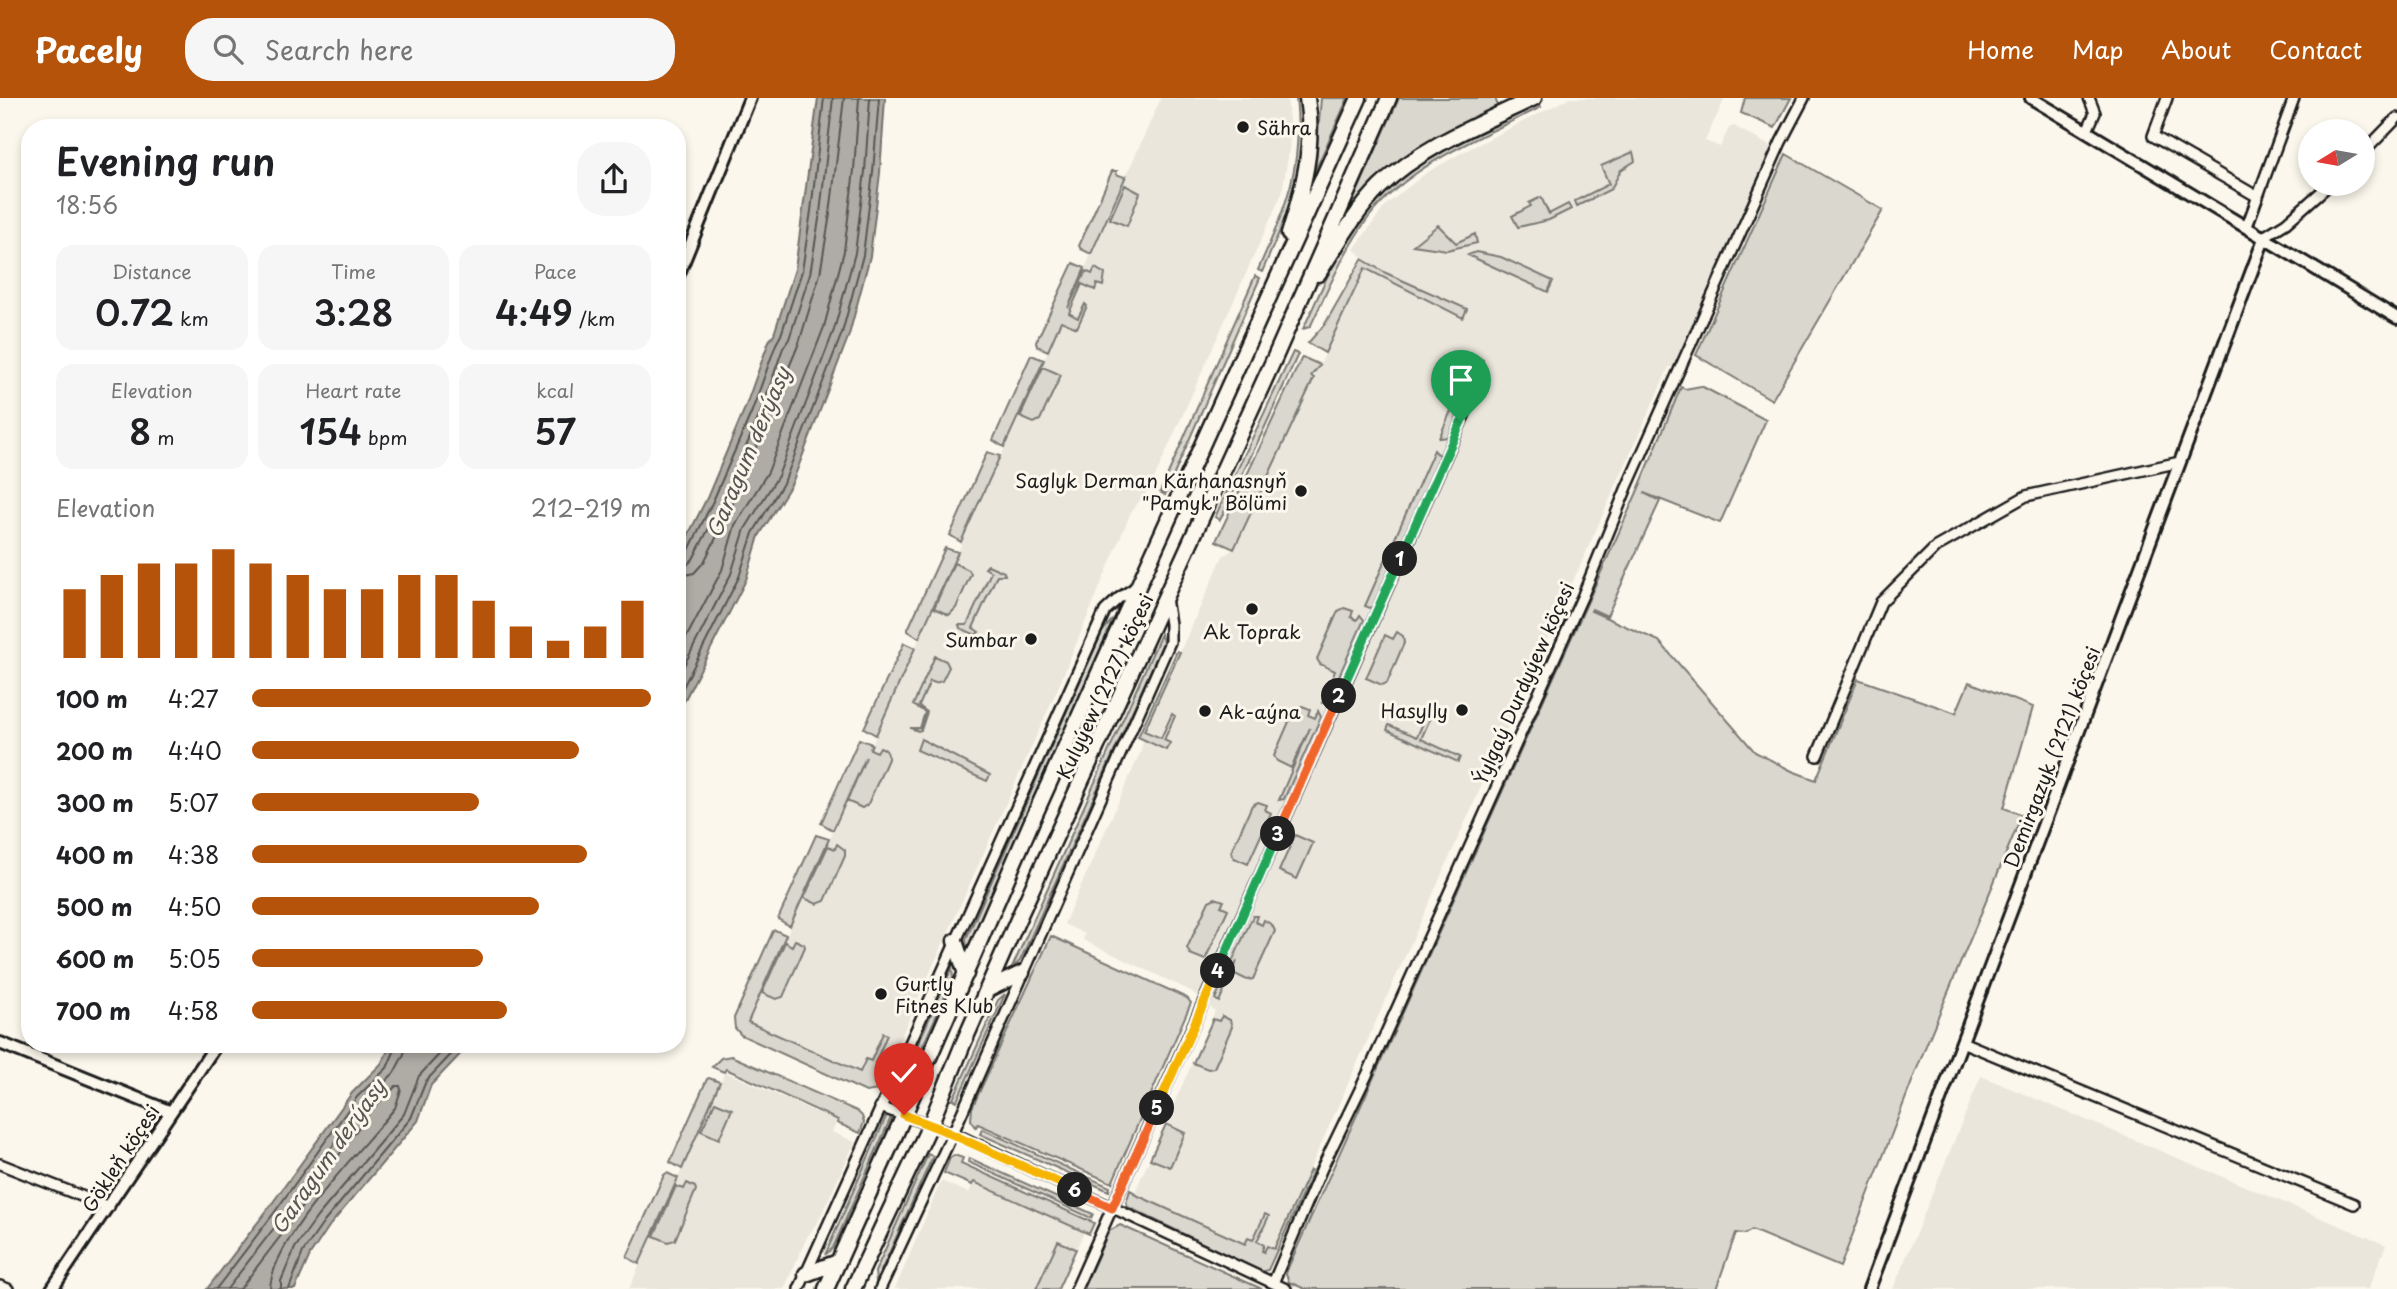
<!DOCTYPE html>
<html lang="en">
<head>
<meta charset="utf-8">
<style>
	body { margin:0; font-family:"Playpen Sans",sans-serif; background:#f6f6f6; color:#202124; height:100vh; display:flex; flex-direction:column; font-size:26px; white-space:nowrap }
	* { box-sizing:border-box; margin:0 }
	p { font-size:23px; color:#757577 }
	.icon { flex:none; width:38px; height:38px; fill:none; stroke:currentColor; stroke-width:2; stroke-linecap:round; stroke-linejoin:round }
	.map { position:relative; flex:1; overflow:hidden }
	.side { position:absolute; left:21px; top:21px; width:665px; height:934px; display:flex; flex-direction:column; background:#fff; border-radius:28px; box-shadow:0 4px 10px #0003 }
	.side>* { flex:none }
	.needle { width:46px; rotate:259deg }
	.controls { position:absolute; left:2298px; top:21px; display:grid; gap:14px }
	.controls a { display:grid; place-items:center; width:77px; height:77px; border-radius:50%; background:#fff; box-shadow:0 4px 10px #0003; font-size:35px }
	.pin { position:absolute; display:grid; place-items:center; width:60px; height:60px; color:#fff; margin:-72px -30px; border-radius:50% 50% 50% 0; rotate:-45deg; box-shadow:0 0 7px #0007 }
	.pin .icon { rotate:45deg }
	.km { position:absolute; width:35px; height:35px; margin:-18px; border-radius:50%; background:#222; color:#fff; font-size:19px; line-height:35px; text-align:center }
	.round { display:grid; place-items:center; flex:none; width:74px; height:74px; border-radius:28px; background:#f6f6f6 }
	.overview { display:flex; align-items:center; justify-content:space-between; height:119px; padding:0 35px }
	h1 { font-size:38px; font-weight:600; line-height:52px }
	.figures { display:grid; grid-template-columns:repeat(3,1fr); gap:10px; height:119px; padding:7px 35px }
	.figures div { display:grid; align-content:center; border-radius:18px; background:#f6f6f6; text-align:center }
	.figures b { font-size:35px; font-weight:600 }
	.figures small { font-size:19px; font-weight:400 }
	.figures p { font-size:19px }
	.chart { height:196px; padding:14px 35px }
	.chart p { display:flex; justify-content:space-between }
	.chart svg { width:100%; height:126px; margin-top:7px; stroke:#b45309; stroke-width:6 }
	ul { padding:0 35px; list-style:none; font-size:23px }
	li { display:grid; grid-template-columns:112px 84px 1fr; align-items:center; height:52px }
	li i { height:18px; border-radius:9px; background:#b45309 }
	header { display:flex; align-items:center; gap:42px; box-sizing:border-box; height:98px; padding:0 35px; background:#b45309; color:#fff }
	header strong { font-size:33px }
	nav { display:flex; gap:38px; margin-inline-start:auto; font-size:24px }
	.search { width:490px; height:63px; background:#f6f6f6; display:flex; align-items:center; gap:18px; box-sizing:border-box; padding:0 24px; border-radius:28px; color:#757577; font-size:26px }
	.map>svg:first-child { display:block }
</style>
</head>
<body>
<header>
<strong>Pacely</strong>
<div class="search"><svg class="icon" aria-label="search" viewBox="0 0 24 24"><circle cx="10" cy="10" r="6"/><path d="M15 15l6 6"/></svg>Search here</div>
<nav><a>Home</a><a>Map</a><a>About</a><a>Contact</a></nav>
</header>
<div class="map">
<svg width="2397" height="1191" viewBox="0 0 2397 1191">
	<rect width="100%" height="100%" fill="#fbf7ec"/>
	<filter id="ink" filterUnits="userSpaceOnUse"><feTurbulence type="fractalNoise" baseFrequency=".0143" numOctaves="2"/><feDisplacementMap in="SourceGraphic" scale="14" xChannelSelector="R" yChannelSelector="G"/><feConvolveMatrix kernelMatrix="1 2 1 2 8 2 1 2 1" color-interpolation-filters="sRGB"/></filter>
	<g filter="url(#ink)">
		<!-- built -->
		<path fill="#eae6dc" d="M1161,0H1287L1290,34L1289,53L1282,95L1150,390L1131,414L1057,592L887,970L865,961L859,973L748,924Z
			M1570,0H1725L1705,43L1720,49L1729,30L1734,28L1770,48L1771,57L1676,269H1669L1274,1151L1248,1139L1245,1146L1134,1096L1215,913L1191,893L1083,842L1085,836L1064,826L1141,653L1145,632L1223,458L1234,451L1314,280L1311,278L1314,273H1317L1365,170L1382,179L1386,174L1364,161L1354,151L1386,107L1426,75L1463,54Z
			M725,974L837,1023L832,1034L855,1044L819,1122L807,1139L784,1191H629Z
			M1981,978L2386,1147L2368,1191H1893Z
			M941,1083L969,1095L973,1085L1084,1134L1059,1191H895Z"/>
		<!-- green -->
		<path fill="#dad7ce" stroke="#7b7a75" stroke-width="2" d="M1296,0H1301C1309,70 1289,112 1262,174L1258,172C1285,110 1304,70 1296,0Z
			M1321,0H1348L1315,73Z
			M1399,0H1495L1499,11L1355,105L1354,101Z
			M1745,0H1791L1775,30L1741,15Z
			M1538,3L1541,9C1482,39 1411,65 1369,119C1344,152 1328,192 1310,229L1303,231C1324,187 1343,136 1377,100C1419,55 1483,31 1538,3Z
			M1633,54L1635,63L1621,72L1611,91L1577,108L1575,103L1609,86L1601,68Z
			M1786,56L1883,112L1772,302L1696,257Z
			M1112,73H1117L1116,76L1124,79L1126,78L1091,156L1081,151L1079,148Z
			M1125,87L1140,95L1127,128L1110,121Z
			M1541,99L1549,116L1568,106L1571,111L1549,122L1518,129L1512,118L1531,108L1529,105Z
			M1438,127L1456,145L1475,136L1477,145L1447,152L1413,147Z
			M1476,154L1501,159L1553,183L1548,194L1468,157Z
			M1362,161L1386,175L1467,211L1463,220L1365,170L1325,255L1308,245L1325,226Z
			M1073,165L1085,170L1068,210L1086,173L1092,176L1095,170L1105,176L1103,188L1097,186L1095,192L1082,186L1069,215L1078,220L1085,206L1087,208L1077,230L1061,223L1048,253L1037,248L1036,244Z
			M1255,178L1260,180L1165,397L1160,394Z
			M1293,254L1298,256L1263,333L1220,422L1215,419Z
			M1031,257L1044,262L1004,349L993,342Z
			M1475,258L1483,262L1449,339L1439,340Z
			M1302,259L1320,267L1311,278L1314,280L1234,451L1216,443Z
			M1043,269L1061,277L1040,322L1034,325L1020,319Z
			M1701,288L1766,322L1720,425L1644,395L1660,403L1607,518L1592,511L1591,513L1659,543L1755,654L1792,673L1816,682L1858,581L1956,615L1969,584L2033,609L2004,710L2022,717L1927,945L1840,1169L1752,1132L1745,1136L1736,1135L1716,1191H1305L1289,1184L1286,1176L1287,1172L1638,392L1681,289L1685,291Z
			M1434,352L1440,359L1374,508L1370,510L1365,508Z
			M987,354L1000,358L961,444L950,437Z
			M945,450L958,454L919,540L908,533V531Z
			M954,465L969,472L971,476L956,510L949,517L934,510Z
			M988,467L1004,474L1005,477H997L973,530L979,534L976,537L960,530L959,527H967L991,474L985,470Z
			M1344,510L1353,513L1351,519L1357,522L1360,517L1364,522L1327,605H1322L1335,573L1320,566L1317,561L1338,513Z
			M1112,522L1113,523L967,852L966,841L1102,534Z
			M1397,534L1403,538L1404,545L1387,585L1382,587L1366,580L1385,537L1393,541Z
			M1161,536L1163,545L1020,863L1012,870Z
			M904,545L915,550L876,637L864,630Z
			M1177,553L1180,554L1144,633L1161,640L1172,616L1175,618L1164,642L1170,645L1166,652L1138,639Z
			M935,558L946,563L949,569L942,583L935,585L930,583L919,608L927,614L921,632L918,633L910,630H920L925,614L913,607Z
			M1302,608L1310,611L1308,617L1315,620L1318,613L1321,619L1284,701L1279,702L1310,630L1291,670L1277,663L1274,658L1295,610Z
			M1429,611L1434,612L1421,641L1460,659L1458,664L1387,632L1389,627L1417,639Z
			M859,641L872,646L870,651L877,654L880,649C886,651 889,654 888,661L868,706L862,710L847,703L866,659L833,732L821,725Z
			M921,641L990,677L987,683L917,652Z
			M1258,704L1267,707L1265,712L1271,715L1248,766L1234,760L1231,754L1252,707Z
			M816,737L829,741L790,828L778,821Z
			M1295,737L1313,745L1297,781L1279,773Z
			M837,746L845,752V758L825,803L817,806L804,800L828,748L835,751Z
			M1215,800L1224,803L1221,808L1228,811L1205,862L1190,856L1187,850L1209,803Z
			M1253,818H1257L1255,824L1262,827L1264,822L1272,827L1275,833L1253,881L1247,882L1233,875L1237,863L1219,904L1215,901Z
			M775,832L786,837L748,924L860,974L866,961L871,963L883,935L887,937L875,965L889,972L878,992L866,994L741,937L735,930L734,920L773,833Z
			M1051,838L1187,900L1191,905L1112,1085L978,1026L976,1029L971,1022L972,1010Z
			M795,842L804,846L805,849L783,899L776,901L762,895L785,844L792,848Z
			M952,869L953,880L833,1150L825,1157Z
			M1005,896L957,1003L953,1001L998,902Z
			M1222,918L1230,922L1232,929L1214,970L1208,971L1193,965L1213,921L1219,923Z
			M731,958L857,1013L862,1018L864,1024L860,1035L837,1025L838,1022L726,971L724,974L712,969L721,960Z
			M709,980L720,984L682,1071L670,1064L707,981Z
			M715,1004L732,1011L719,1041L701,1033Z
			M1166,1026L1185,1035L1170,1069L1150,1061Z
			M982,1031L1110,1089L1109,1093L980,1036Z
			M928,1056L933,1058L876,1184L875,1174Z
			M954,1057L963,1060L961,1065L1094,1125L1089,1136L974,1084L972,1087L944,1075L950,1060Z
			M969,1060L1093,1116L1091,1120L968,1064Z
			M1310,1072L1313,1073L1268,1172L1262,1174L1128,1109L1126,1105L1130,1092L1134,1094V1096L1245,1146L1248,1140L1253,1142L1265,1116L1269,1118L1257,1143L1264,1147L1262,1153L1264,1154L1267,1148L1274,1151Z
			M667,1075L678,1080L639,1166L627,1159L664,1077Z
			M687,1085L695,1089L696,1092L675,1142L668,1144L654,1138L676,1088L684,1091Z
			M1120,1127L1262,1191H1083L1109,1133Z
			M1058,1143L1076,1151L1058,1191H1036Z"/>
		<!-- water -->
		<path fill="#afaca5" stroke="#74726e" stroke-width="2" d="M818,0H885L880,75L870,158L849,237L792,385L759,438L746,482L677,617V459L707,400L745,310L769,243L774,236L795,171Z
			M391,947H469L431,987L418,1023L330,1127L310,1157L295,1191H207L268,1111L352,995L381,966Z"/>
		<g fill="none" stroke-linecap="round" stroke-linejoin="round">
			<!-- shore -->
			<path stroke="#575653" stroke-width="2" d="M677,460L687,456L713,403L752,313L776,246L781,237L802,173L811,113L824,0
				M677,469L687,467L693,461L721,407L760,316L783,250L789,241L810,176L820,115L833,0
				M677,479L694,475L704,464L731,410L799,245L820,176L830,116L844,0
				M677,557L722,472L735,427L768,374L824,229L844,153L854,72L859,0
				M677,581L731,476L745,431L778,378L834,232L855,155L865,73L870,0
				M677,601L739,479L753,435L785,382L842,235L863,157L873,74L879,0
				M216,1191L274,1115L357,999L387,970L397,947
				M227,1191L281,1121L363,1005L394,975L404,956L405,947
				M240,1191L289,1127L371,1012L396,988H400L401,992L395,1010C362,1051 272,1140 270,1191
				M281,1191V1183L295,1150L317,1119L404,1016L419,978L448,947
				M289,1191L303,1154L324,1124L411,1020L426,983L460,947"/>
			<!-- minor casing -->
			<g stroke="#1c1c1c" stroke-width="14">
				<path id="minor" d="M2167,0L2153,38L2258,99
					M2087,33L2095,15L2089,0
					M2362,56L2397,20
					M2247,128L2294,0
					M2265,138L2286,125L2330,86
					M1817,658L1881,504L1936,449L2026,398L2180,364
					M1962,944L2354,1106
					M880,1009L953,1035L1286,1191
					M0,1066L109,1109
					M1273,1185L1322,1070L1367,977L1583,497L1627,389L1781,44L1804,0
					M0,1188L8,1191
					M799,1191L1105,513L1119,500L1136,489
					M880,1191L953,1035L1170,544V526L1166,500
					M1076,1191L1479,284"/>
			</g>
			<!-- tertiary casing -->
			<g stroke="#1c1c1c" stroke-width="16">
				<path id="tertiary" d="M2031,0L2397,220
					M677,180L750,0
					M0,945L171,1014
					M52,1191L216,947
					M1869,1191L2265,138"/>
			</g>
			<!-- trunk casing -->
			<g stroke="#1c1c1c" stroke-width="19">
				<path id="trunk" d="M1289,136C1303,91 1315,48 1307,0
					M1318,176C1337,147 1355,114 1380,89C1422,48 1482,25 1534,0
					M955,843L966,876
					M989,891L1022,875
					M806,1176L838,1164
					M826,1191L904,1017L1031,725L1359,0
					M853,1191L930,1027L963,946L1019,819L1275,259L1389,0"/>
			</g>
			<!-- minor -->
			<use href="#minor" stroke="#fbf7ec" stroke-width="9"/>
			<!-- tertiary -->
			<use href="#tertiary" stroke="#fbf7ec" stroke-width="10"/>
			<!-- trunk -->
			<use href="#trunk" stroke="#fbf7ec" stroke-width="14"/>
		</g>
	</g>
	<g fill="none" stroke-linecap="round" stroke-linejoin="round" filter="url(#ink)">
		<!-- split-1 casing -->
		<g stroke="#fff" stroke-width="14">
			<path id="split-1" d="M1400,461L1461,324"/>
		</g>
		<!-- split-2 casing -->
		<g stroke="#fff" stroke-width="14">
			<path id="split-2" d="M1339,598L1400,461"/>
		</g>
		<!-- split-3 casing -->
		<g stroke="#fff" stroke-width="14">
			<path id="split-3" d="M1278,736L1339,598"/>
		</g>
		<!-- split-4 casing -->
		<g stroke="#fff" stroke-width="14">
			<path id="split-4" d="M1218,873L1278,736"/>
		</g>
		<!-- split-5 casing -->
		<g stroke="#fff" stroke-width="14">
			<path id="split-5" d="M1157,1010L1218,873"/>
		</g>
		<!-- split-6 casing -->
		<g stroke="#fff" stroke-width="14">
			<path id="split-6" d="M1075,1092L1112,1110L1157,1010"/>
		</g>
		<!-- split-7 casing -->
		<g stroke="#fff" stroke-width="14">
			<path id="split-7" d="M938,1030L1075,1092"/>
		</g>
		<!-- split-8 casing -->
		<g stroke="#fff" stroke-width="14">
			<path id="split-8" d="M904,1017L938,1030"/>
		</g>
		<!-- split-1 -->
		<use href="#split-1" stroke="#22a559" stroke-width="9"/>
		<!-- split-2 -->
		<use href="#split-2" stroke="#22a559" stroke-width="9"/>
		<!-- split-3 -->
		<use href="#split-3" stroke="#f0652b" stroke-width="9"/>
		<!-- split-4 -->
		<use href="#split-4" stroke="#22a559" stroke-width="9"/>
		<!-- split-5 -->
		<use href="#split-5" stroke="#f5b400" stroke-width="9"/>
		<!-- split-6 -->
		<use href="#split-6" stroke="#f0652b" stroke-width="9"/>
		<!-- split-7 -->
		<use href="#split-7" stroke="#f5b400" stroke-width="9"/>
		<!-- split-8 -->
		<use href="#split-8" stroke="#f5b400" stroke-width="9"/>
	</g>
	<!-- markers -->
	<g fill="#1c1c1c" stroke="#fbf7ec" stroke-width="2.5">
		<circle cx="1243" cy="29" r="7"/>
		<circle cx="1301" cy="393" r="7"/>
		<circle cx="1252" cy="511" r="7"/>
		<circle cx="1031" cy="541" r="7"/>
		<circle cx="1462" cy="612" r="7"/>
		<circle cx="1205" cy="613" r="7"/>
		<circle cx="881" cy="896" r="7"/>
	</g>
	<g text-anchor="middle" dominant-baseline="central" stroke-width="6" stroke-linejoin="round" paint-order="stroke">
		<!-- poi labels -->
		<g font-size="19" fill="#1c1c1c" stroke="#fbf7ec" text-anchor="start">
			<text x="1257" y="29">Sähra</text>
			<text x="1287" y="382" text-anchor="end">Saglyk Derman Kärhanasnyň<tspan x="1287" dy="22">"Pamyk" Bölümi</tspan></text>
			<text x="1252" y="533" text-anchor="middle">Ak Toprak</text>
			<text x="1017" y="541" text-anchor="end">Sumbar</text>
			<text x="1448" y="612" text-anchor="end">Hasylly</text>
			<text x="1219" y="613">Ak-aýna</text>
			<text x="895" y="885">Gurtly<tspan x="895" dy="22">Fitnes Klub</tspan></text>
		</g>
		<!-- street labels -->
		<g font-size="19" fill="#1c1c1c" stroke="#fbf7ec">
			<text transform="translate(1523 585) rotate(-66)">Ýylgaý Durdyýew köçesi</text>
			<text transform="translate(1104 588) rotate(-65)">Kulyýew (2127) köçesi</text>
			<text transform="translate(2051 659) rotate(-69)">Demirgazyk (2121) köçesi</text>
			<text transform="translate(120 1060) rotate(-57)">Gökleň köçesi</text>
		</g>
		<!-- water labels -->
		<g font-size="21" font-style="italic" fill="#575653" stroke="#fbf7ec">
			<text transform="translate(747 354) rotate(-67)">Garagum derýasy</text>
			<text transform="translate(327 1058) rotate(-55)">Garagum derýasy</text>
		</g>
	</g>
</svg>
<div class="controls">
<a><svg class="needle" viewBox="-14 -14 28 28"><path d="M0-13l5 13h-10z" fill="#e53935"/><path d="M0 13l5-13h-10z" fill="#757577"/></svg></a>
</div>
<div class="pin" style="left:1461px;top:324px;background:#1e9e55"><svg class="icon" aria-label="arrive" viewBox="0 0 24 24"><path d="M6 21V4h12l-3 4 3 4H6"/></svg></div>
<div class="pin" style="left:904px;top:1017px;background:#d93025"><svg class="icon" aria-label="check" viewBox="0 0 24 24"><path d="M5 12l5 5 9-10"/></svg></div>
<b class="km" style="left:1400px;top:461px">1</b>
<b class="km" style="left:1339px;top:598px">2</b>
<b class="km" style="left:1278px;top:736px">3</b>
<b class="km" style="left:1218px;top:873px">4</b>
<b class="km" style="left:1157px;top:1010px">5</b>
<b class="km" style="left:1075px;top:1092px">6</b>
<section class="side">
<div class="overview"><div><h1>Evening run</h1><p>18:56</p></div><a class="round"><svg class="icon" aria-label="share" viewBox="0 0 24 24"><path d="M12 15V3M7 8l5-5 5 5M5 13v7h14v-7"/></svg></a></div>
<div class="figures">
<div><p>Distance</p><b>0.72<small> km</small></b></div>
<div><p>Time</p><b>3:28</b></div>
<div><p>Pace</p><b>4:49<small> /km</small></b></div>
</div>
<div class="figures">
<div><p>Elevation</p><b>8<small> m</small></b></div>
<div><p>Heart rate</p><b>154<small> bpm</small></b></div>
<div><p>kcal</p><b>57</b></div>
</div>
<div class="chart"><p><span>Elevation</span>212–219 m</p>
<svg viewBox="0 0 160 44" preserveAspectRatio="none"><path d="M5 44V20M15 44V15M25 44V11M35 44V11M45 44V6M55 44V11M65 44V15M75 44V20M85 44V20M95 44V15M105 44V15M115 44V24M125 44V33M135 44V38M145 44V33M155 44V24"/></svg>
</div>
<ul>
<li><b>100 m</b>4:27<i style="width:100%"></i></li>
<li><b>200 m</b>4:40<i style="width:82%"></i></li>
<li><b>300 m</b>5:07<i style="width:57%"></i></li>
<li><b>400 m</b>4:38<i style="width:84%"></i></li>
<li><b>500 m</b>4:50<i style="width:72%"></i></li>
<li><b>600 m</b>5:05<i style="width:58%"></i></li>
<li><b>700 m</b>4:58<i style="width:64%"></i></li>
</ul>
</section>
</div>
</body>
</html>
